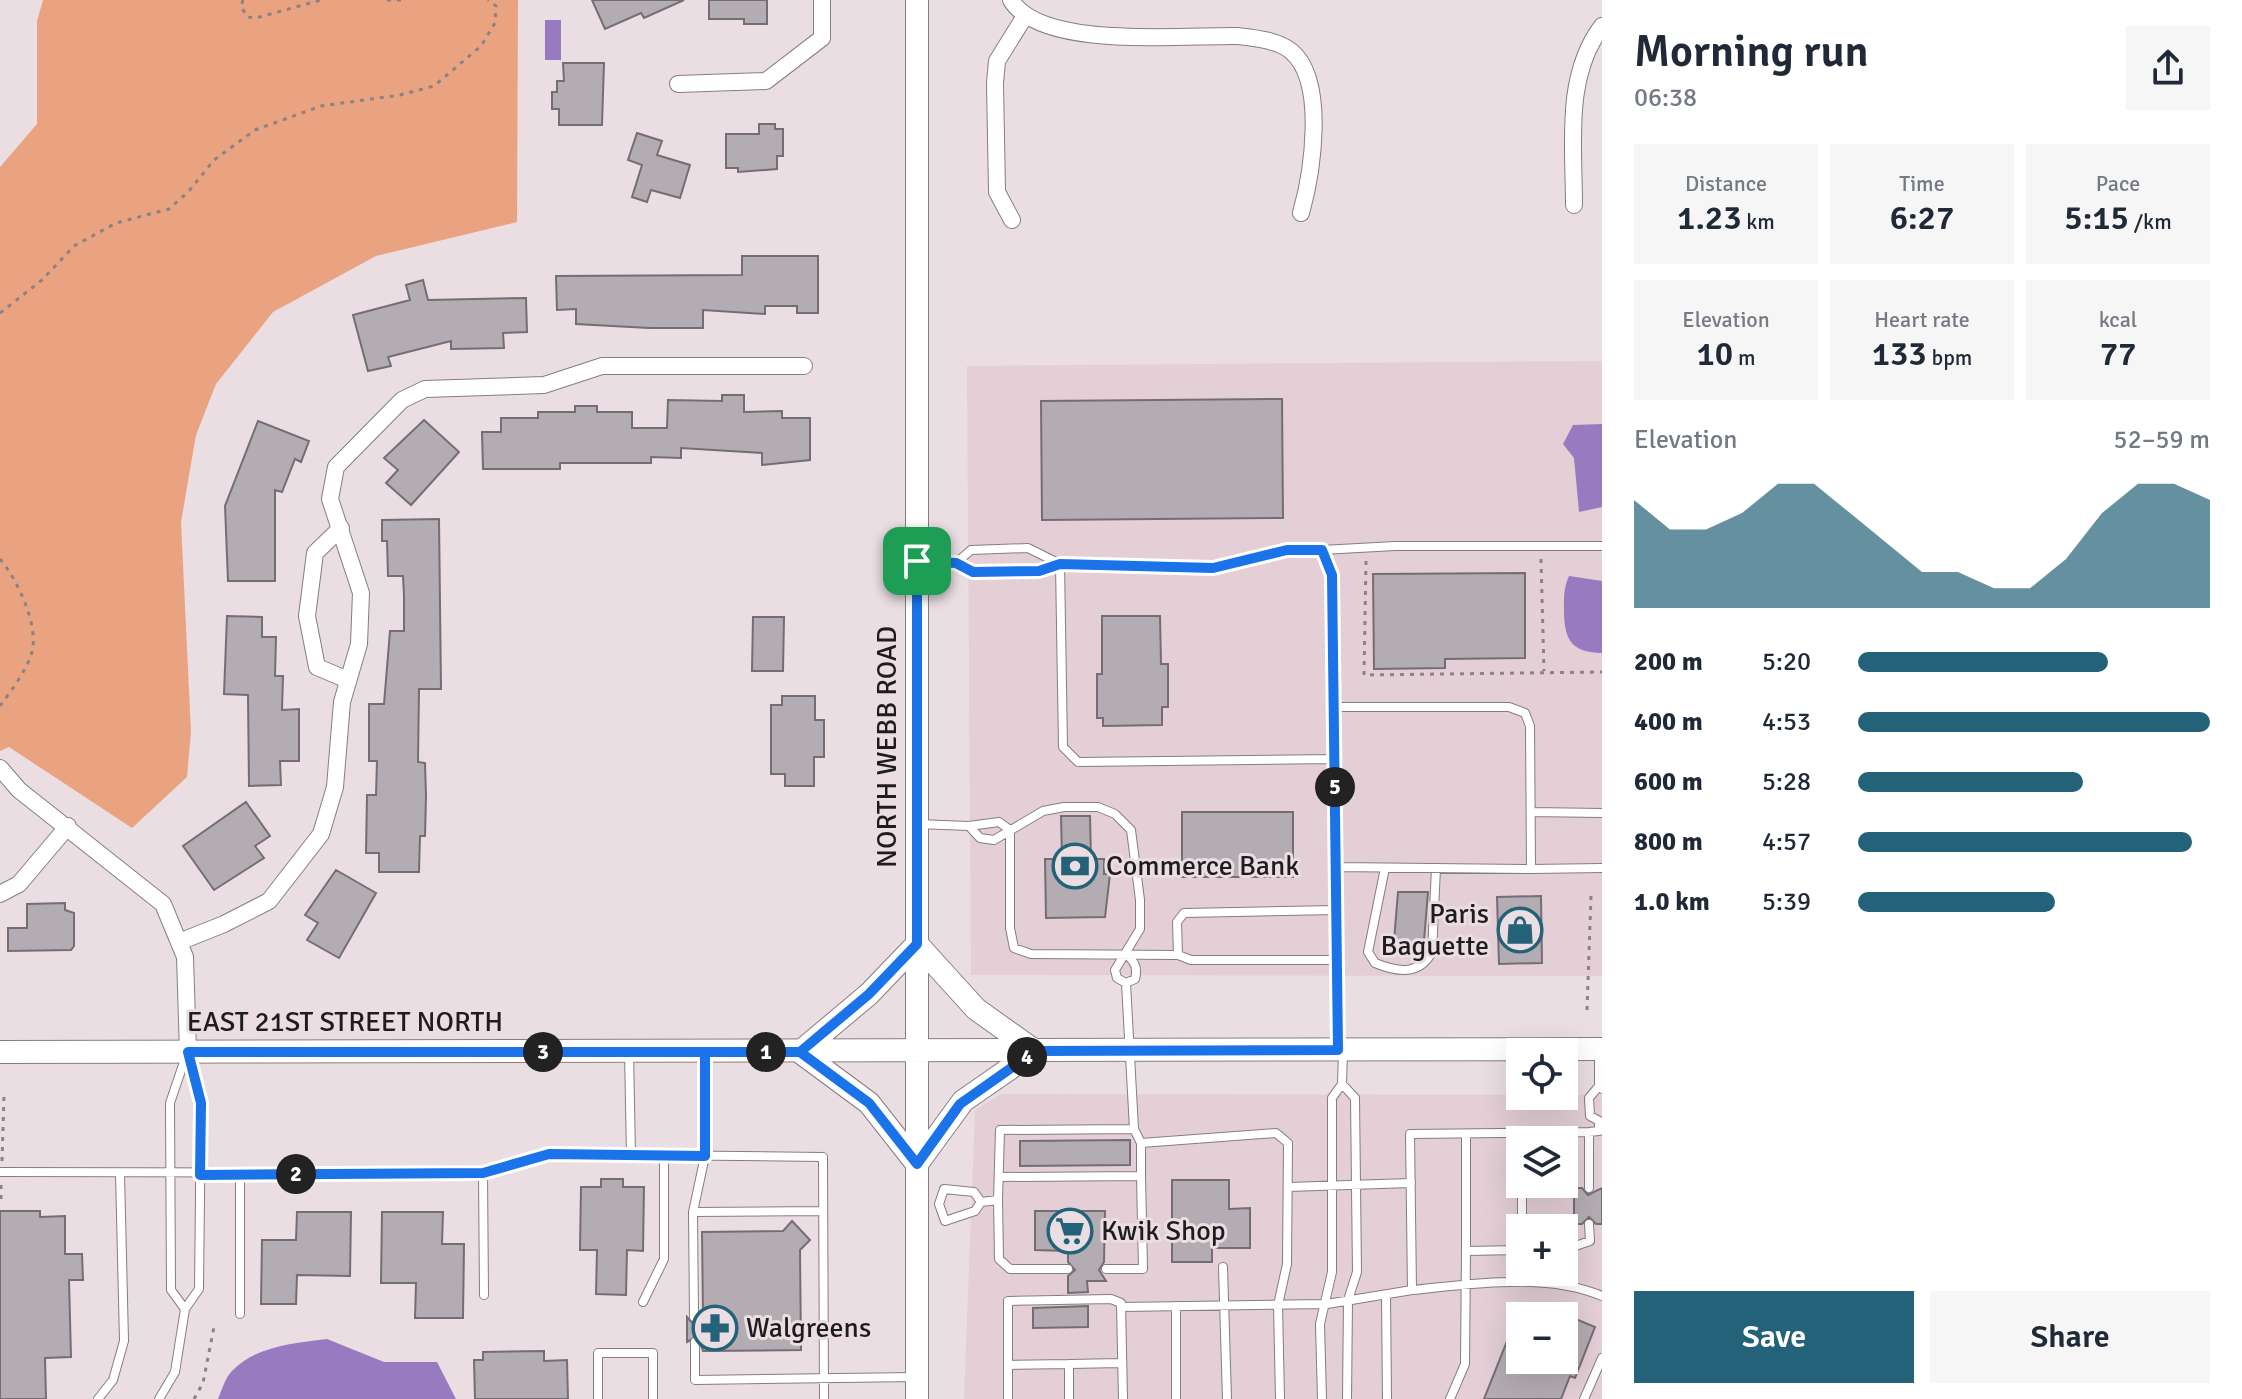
<!DOCTYPE html>
<html lang="en">
<head>
<meta charset="utf-8">
<style>
	body { margin:0; font-family:Signika,sans-serif; background:#f6f6f7; color:#1f2937; height:100vh; display:flex; flex-direction:column; font-size:30px; white-space:nowrap }
	* { box-sizing:border-box; margin:0 }
	p { font-size:26px; color:#747a83 }
	.icon { flex:none; width:44px; height:44px; fill:none; stroke:currentColor; stroke-width:2; stroke-linecap:round; stroke-linejoin:round }
	.map { position:relative; flex:1; overflow:hidden }
	.side { display:flex; flex-direction:column; background:#fff; width:640px }
	.side>* { flex:none }
	.buttons { position:absolute; left:1506px; top:1038px; display:grid; gap:16px }
	.buttons a { display:grid; place-items:center; width:72px; height:72px; border-radius:0px; background:#fff; box-shadow:0 8px 32px #0002; font-size:40px }
	.pin { position:absolute; display:grid; place-items:center; width:68px; height:68px; color:#fff; margin:-34px; border-radius:16px; box-shadow:0 4px 12px #0006 }
	.km { position:absolute; width:40px; height:40px; margin:-20px; border-radius:50%; background:#222; color:#fff; font-size:22px; line-height:40px; text-align:center }
	.round { display:grid; place-items:center; flex:none; width:84px; height:84px; border-radius:0px; background:#f6f6f7 }
	.head { display:flex; align-items:center; justify-content:space-between; height:136px; padding:0 32px }
	h1 { font-size:44px; font-weight:600; line-height:60px }
	.figures { display:grid; grid-template-columns:repeat(3,1fr); gap:12px; height:136px; padding:8px 32px }
	.figures div { display:grid; align-content:center; border-radius:0px; background:#f6f6f7; text-align:center }
	.figures b { font-size:34px; font-weight:600 }
	.figures small { font-size:22px; font-weight:400 }
	.figures p { font-size:22px }
	.chart { height:224px; padding:16px 32px }
	.chart p { display:flex; justify-content:space-between }
	.chart svg { width:100%; height:144px; margin-top:8px; fill:#236278; opacity:.7 }
	.cta { display:flex; gap:16px; margin-top:auto; padding:16px 32px }
	.cta a { flex:1; height:92px; border-radius:0px; background:#236278; color:#fff; font-size:32px; font-weight:600; line-height:92px; text-align:center }
	.cta a+a { background:#f6f6f7; color:#1f2937 }
	ul { padding:0 32px; list-style:none; font-size:26px }
	li { display:grid; grid-template-columns:128px 96px 1fr; align-items:center; height:60px }
	li i { height:20px; border-radius:10px; background:#236278 }
	main { display:flex; flex:1; min-height:0 }
	.map>svg:first-child { display:block }
</style>
</head>
<body>
<main>
<div class="map">
<svg width="1602" height="1399" viewBox="0 0 1602 1399">
	<rect width="100%" height="100%" fill="#eadee2"/>
	<!-- built -->
	<path fill="#e3cfd5" fill-rule="evenodd" d="M1602,361V976L971,975L967,366Z
		M1001,1094L1602,1095V1399H964L975,1110ZM1520,1140H1564V1184H1520ZM1520,1228H1564V1272H1520ZM1520,1316H1564V1360H1520Z"/>
	<!-- green -->
	<path fill="#e9a380" d="M43,0H518L517,222L376,256L273,312L216,384L196,435L181,522L191,732L187,777L132,828L9,747L0,751V167L37,124V21Z"/>
	<!-- water -->
	<path fill="#987ac1" d="M545,20H561V60H545Z
		M1602,424V507L1579,512L1574,458L1563,444L1573,425Z
		M1569,576L1602,581V653C1573,652 1565,642 1564,614C1564,600 1563,589 1569,576Z
		M327,1339L384,1362H437L456,1399H218C222,1390 225,1378 232,1371C255,1346 296,1343 327,1339Z"/>
	<!-- building -->
	<path fill="#b4acb3" stroke="#756d74" stroke-width="2" d="M592,0H684L644,18L641,13L605,29Z
		M709,0H767V24H744V19H709Z
		M563,63H604L602,125H559V109H552V92H557V81H564Z
		M759,124H775V129H783V156H777V169L738,172V168H726V134H759Z
		M637,133L662,141L657,155L690,165L680,198L651,190L647,202L632,197L642,165L628,160Z
		M742,256H818V313H797V306H765V314L703,310V328H649L576,324V309L557,310L556,276L742,275Z
		M423,280L428,300L526,298L527,332L503,333L504,348L451,349V341L388,357L391,366L368,371L353,315L410,300L406,285Z
		M722,395H744V412L782,411V418H810V460L762,465V453L681,448V458L651,457V463H560V469H483L482,432H501V418H538V412H575V406H597V412H632V428H667L668,400L722,401Z
		M1282,399L1283,518L1042,520L1041,401Z
		M424,420L459,452L411,505L386,483L398,470L384,458Z
		M258,421L309,441L301,462L295,459L282,492L275,490V581H228L225,506Z
		M439,519L441,689H419L418,762L425,763L426,796L425,836H420L419,872H379V853H366L367,795H376L377,761H369V704H384L390,631H404V596L403,576H388L387,541H382V520Z
		M1525,573V658L1445,659V668L1374,669L1373,574Z
		M227,616L262,617V637H276L275,676H283L282,710L299,709V761H280L281,785L249,786L248,695L224,694Z
		M1102,616H1160L1161,664H1168V707H1162V725L1103,726V718H1097V674H1102Z
		M753,617H784L783,671H752Z
		M782,696H815V720H824V757H814V786H785V774H771V705H782Z
		M246,802L270,836L255,846L264,858L214,890L183,846Z
		M1182,812H1293V877H1182Z
		M1061,816H1090L1091,859H1104V874H1110L1105,917L1046,918L1045,859H1062Z
		M336,870L376,893L339,958L307,940L318,923L305,915Z
		M1398,892H1428L1423,953H1393Z
		M1541,896L1542,963L1499,964L1497,897Z
		M65,903V910L74,913V946L71,950L8,951V928H27V904Z
		M1130,1140V1165L1020,1166V1141Z
		M601,1179H623V1187H644L643,1251L627,1250L626,1295L596,1294L597,1250H580L581,1187H601Z
		M1172,1180H1229V1209L1250,1208V1248H1212V1262H1172Z
		M1574,1188H1582L1588,1195L1602,1188V1224H1596L1589,1217L1582,1224H1574Z
		M0,1211H40V1217L65,1216V1254H82L83,1280H69L71,1357L45,1358L46,1399H0Z
		M1035,1211H1105L1104,1262L1099,1270L1106,1281H1087L1088,1292L1068,1293V1276L1075,1270L1068,1262V1251L1035,1250Z
		M297,1212H351L350,1276L297,1275L296,1304H261L262,1240H296Z
		M382,1212H443L442,1244H464L463,1318H415L416,1283H381Z
		M792,1221L810,1240L800,1250L801,1350L703,1351L698,1336L687,1342V1317L693,1324L703,1317L702,1232L783,1231Z
		M1088,1306V1327L1033,1328V1308Z
		M1519,1311L1520,1360H1564V1314L1595,1327L1575,1378L1570,1376L1561,1399H1484Z
		M544,1351V1361L567,1360L568,1399H475L474,1360H483V1352Z"/>
	<g fill="none" stroke-linecap="round" stroke-linejoin="round">
		<!-- lane casing -->
		<g stroke="#877d80" stroke-width="10">
			<path id="lane" d="M1322,550L1395,546H1602
				M918,561L956,563L973,572L1039,571L1060,564L1213,568L1287,550H1322L1332,575L1338,1047
				M956,563L971,550L1028,548L1060,564
				M1060,564L1063,747L1078,762L1334,759
				M1334,707H1509L1525,713L1530,726L1531,869L1602,868
				M1531,812L1602,813
				M917,824L969,826L999,822L1010,830
				M969,826L980,838L994,840L1043,811L1064,807H1098L1115,814L1131,830L1140,900V929L1115,970L1117,978L1126,983L1134,1129L1000,1130L998,1200L981,1202L975,1211L945,1221L939,1204L944,1189L974,1192L981,1202
				M1010,830V928L1014,948L1031,954L1178,955L1191,960H1337
				M1336,867L1531,869
				M1385,868L1368,952L1375,963C1397,972 1419,976 1432,952L1436,868
				M1178,955L1177,922L1184,913L1336,910
				M1126,983L1135,979C1138,968 1135,962 1126,954
				M1599,1051V1086
				M629,1052L631,1155
				M1342,1084L1355,1098L1357,1272L1348,1300L1347,1399
				M1601,1122L1590,1116L1589,1098L1599,1086L1602,1089
				M1599,1123V1131L1589,1132L1410,1134L1412,1290C1472,1284 1545,1272 1602,1296
				M1589,1132V1188
				M1466,1134V1251
				M1141,1143L1276,1133L1288,1143L1287,1264L1278,1305L1280,1399
				M0,1172L483,1173L549,1154L823,1157L824,1399
				M483,1173L484,1295
				M240,1174V1314
				M999,1177L1141,1176V1143L1134,1129
				M1522,1184V1228
				M1288,1187L1411,1183
				M998,1200L999,1259L1010,1269H1068
				M693,1212L823,1211
				M1564,1250L1590,1241L1589,1224
				M1223,1267L1227,1399
				M1106,1269H1143L1141,1176
				M1386,1295L1387,1399
				M643,1302L664,1259V1155
				M1176,1306V1399
				M1121,1307L1327,1304L1412,1290
				M185,1309L171,1290L170,1103L187,1053
				M694,1317L693,1212L705,1156V1052
				M695,1342V1380L916,1377
				M1069,1364L1122,1363
				M1008,1365L1069,1364V1399
				M98,1399L113,1380L124,1341L120,1173
				M159,1399L175,1372L185,1309L199,1289L201,1103L188,1053
				M598,1399V1353H653V1399
				M1008,1399V1301L1111,1299L1121,1303L1123,1399
				M1322,1399L1320,1324L1332,1272V1098L1342,1084L1343,1053
				M1450,1399L1465,1364L1466,1251L1520,1250
				M1584,1399L1602,1358"/>
		</g>
		<!-- street casing -->
		<g stroke="#877d80" stroke-width="18">
			<path id="street" d="M1011,0C1041,50 1183,35 1238,36C1255,38 1277,40 1291,51C1327,81 1312,174 1301,213
				M678,84L766,81L822,38V0
				M1574,205C1574,145 1564,76 1602,26
				M1012,220L997,192L995,83L997,61L1025,16
				M341,528L315,553L307,616L317,667L348,680
				M0,768L19,790L163,904L185,957L188,1052
				M0,894L19,884L68,826
				M179,942L224,924L269,901L321,834L335,787L342,702L359,644L361,593L330,499L336,467L402,400L425,389L544,385L602,366H804"/>
		</g>
		<!-- secondary casing -->
		<g stroke="#877d80" stroke-width="24">
			<path id="secondary" d="M917,0V1399
				M917,944L976,1009L1035,1051L963,1101L917,1164L869,1103L800,1052L869,994Z
				M0,1052L1602,1049"/>
		</g>
		<!-- path -->
		<path stroke="#8b8285" stroke-width="3" stroke-dasharray="4 6" stroke-linecap="butt" d="M243,0L241,6L247,17L256,18L321,0
			M387,0H402
			M0,313L42,280L74,246L116,223L169,209L189,191L214,160L255,130L321,106L400,95L434,86L481,46L495,23L496,6L488,0
			M0,559C17,579 39,625 32,652C27,670 11,691 0,706
			M1541,559L1544,671
			M1366,561L1364,675L1602,672
			M1587,1010L1591,896
			M2,1161L4,1096
			M1,1199V1184
			M194,1399L203,1383L214,1327"/>
		<!-- lane -->
		<use href="#lane" stroke="#fff" stroke-width="8"/>
		<!-- street -->
		<use href="#street" stroke="#fff" stroke-width="16"/>
		<!-- secondary -->
		<use href="#secondary" stroke="#fff" stroke-width="22"/>
	</g>
	<g fill="none" stroke-linecap="round" stroke-linejoin="round">
		<!-- route casing -->
		<g stroke="#fff" stroke-width="16">
			<path id="route" d="M917,561V944L869,994L800,1052H705V1156L549,1154L483,1173L200,1175L201,1103L188,1052H800L869,1103L917,1164L960,1104L1035,1051L1338,1050L1332,575L1322,550H1287L1213,568L1060,564L1039,571L973,572L956,563L917,561"/>
		</g>
		<!-- route -->
		<use href="#route" stroke="#1a73e8" stroke-width="10"/>
	</g>
	<!-- icons -->
	<defs>
		<g id="bank-ring" transform="scale(2.3)"><circle r="9.5" fill="#eadee2" stroke="#236278" stroke-width="1.5"/><path d="M-6-4H6V4H-6ZM0-2.3a2.3 2.3 0 1 0 0 4.6a2.3 2.3 0 1 0 0-4.6Z" fill="#236278"/></g>
		<g id="shop-ring" transform="scale(2.3)"><circle r="9.5" fill="#eadee2" stroke="#236278" stroke-width="1.5"/><path d="M-5-2.5h2.3a2.7 3.5 0 0 1 5.4 0H5L5.5 6h-11ZM-1.5-2.5h3a1.5 2.3 0 0 0-3 0Z" fill="#236278"/></g>
		<g id="supermarket-ring" transform="scale(2.3)"><circle r="9.5" fill="#eadee2" stroke="#236278" stroke-width="1.5"/><path d="M-6-5.5h2.5l.6 2H6L4.5 2H-2.5L-4.4-4H-6ZM-1.5 3.2a1.3 1.3 0 1 0 .1 0ZM3 3.2a1.3 1.3 0 1 0 .1 0Z" fill="#236278"/></g>
		<g id="pharmacy-ring" transform="scale(2.3)"><circle r="9.5" fill="#eadee2" stroke="#236278" stroke-width="1.5"/><path d="M-2-6h4v4h4v4h-4v4h-4v-4h-4v-4h4Z" fill="#236278"/></g>
	</defs>
	<g fill-rule="evenodd">
		<use href="#bank-ring" x="1075" y="866"/>
		<use href="#shop-ring" x="1520" y="930"/>
		<use href="#supermarket-ring" x="1070" y="1231"/>
		<use href="#pharmacy-ring" x="715" y="1328"/>
	</g>
	<g text-anchor="middle" dominant-baseline="central" stroke-width="6" stroke-linejoin="round" paint-order="stroke">
		<!-- street labels -->
		<g font-size="28" fill="#201c1d" stroke="#eadee2">
			<text transform="translate(887 747) rotate(-90)">NORTH WEBB ROAD</text>
			<text x="345" y="1022">EAST 21ST STREET NORTH</text>
		</g>
		<!-- poi labels -->
		<g font-size="28" fill="#201c1d" stroke="#eadee2" text-anchor="start">
			<text x="1106" y="866">Commerce Bank</text>
			<text x="1489" y="914" text-anchor="end">Paris<tspan x="1489" dy="32">Baguette</tspan></text>
			<text x="1101" y="1231">Kwik Shop</text>
			<text x="746" y="1328">Walgreens</text>
		</g>
	</g>
</svg>
<div class="buttons">
<a><svg class="icon" aria-label="locate" viewBox="0 0 24 24"><circle cx="12" cy="12" r="6"/><path d="M12 2v4M12 18v4M2 12h4M18 12h4"/></svg></a>
<a><svg class="icon" aria-label="layers" viewBox="0 0 24 24"><path d="M12 4l9 5-9 5-9-5zM3 14l9 5 9-5"/></svg></a>
<a>+</a>
<a>−</a>
</div>
<div class="pin" style="left:917px;top:561px;background:#1e9e55"><svg class="icon" aria-label="arrive" viewBox="0 0 24 24"><path d="M6 21V4h12l-3 4 3 4H6"/></svg></div>
<b class="km" style="left:766px;top:1052px">1</b>
<b class="km" style="left:296px;top:1174px">2</b>
<b class="km" style="left:543px;top:1052px">3</b>
<b class="km" style="left:1027px;top:1057px">4</b>
<b class="km" style="left:1335px;top:787px">5</b>
</div>
<section class="side">
<div class="head"><div><h1>Morning run</h1><p>06:38</p></div><a class="round"><svg class="icon" aria-label="share" viewBox="0 0 24 24"><path d="M12 15V3M7 8l5-5 5 5M5 13v7h14v-7"/></svg></a></div>
<div class="figures">
<div><p>Distance</p><b>1.23<small> km</small></b></div>
<div><p>Time</p><b>6:27</b></div>
<div><p>Pace</p><b>5:15<small> /km</small></b></div>
</div>
<div class="figures">
<div><p>Elevation</p><b>10<small> m</small></b></div>
<div><p>Heart rate</p><b>133<small> bpm</small></b></div>
<div><p>kcal</p><b>77</b></div>
</div>
<div class="chart"><p><span>Elevation</span>52–59 m</p>
<svg viewBox="0 0 160 44" preserveAspectRatio="none"><path d="M0 44V11L10 20L20 20L30 15L40 6L50 6L60 15L70 24L80 33L90 33L100 38L110 38L120 29L130 15L140 6L150 6L160 11V44z"/></svg>
</div>
<ul>
<li><b>200 m</b>5:20<i style="width:71%"></i></li>
<li><b>400 m</b>4:53<i style="width:100%"></i></li>
<li><b>600 m</b>5:28<i style="width:64%"></i></li>
<li><b>800 m</b>4:57<i style="width:95%"></i></li>
<li><b>1.0 km</b>5:39<i style="width:56%"></i></li>
</ul>
<div class="cta"><a>Save</a><a>Share</a></div>
</section>
</main>
</body>
</html>
